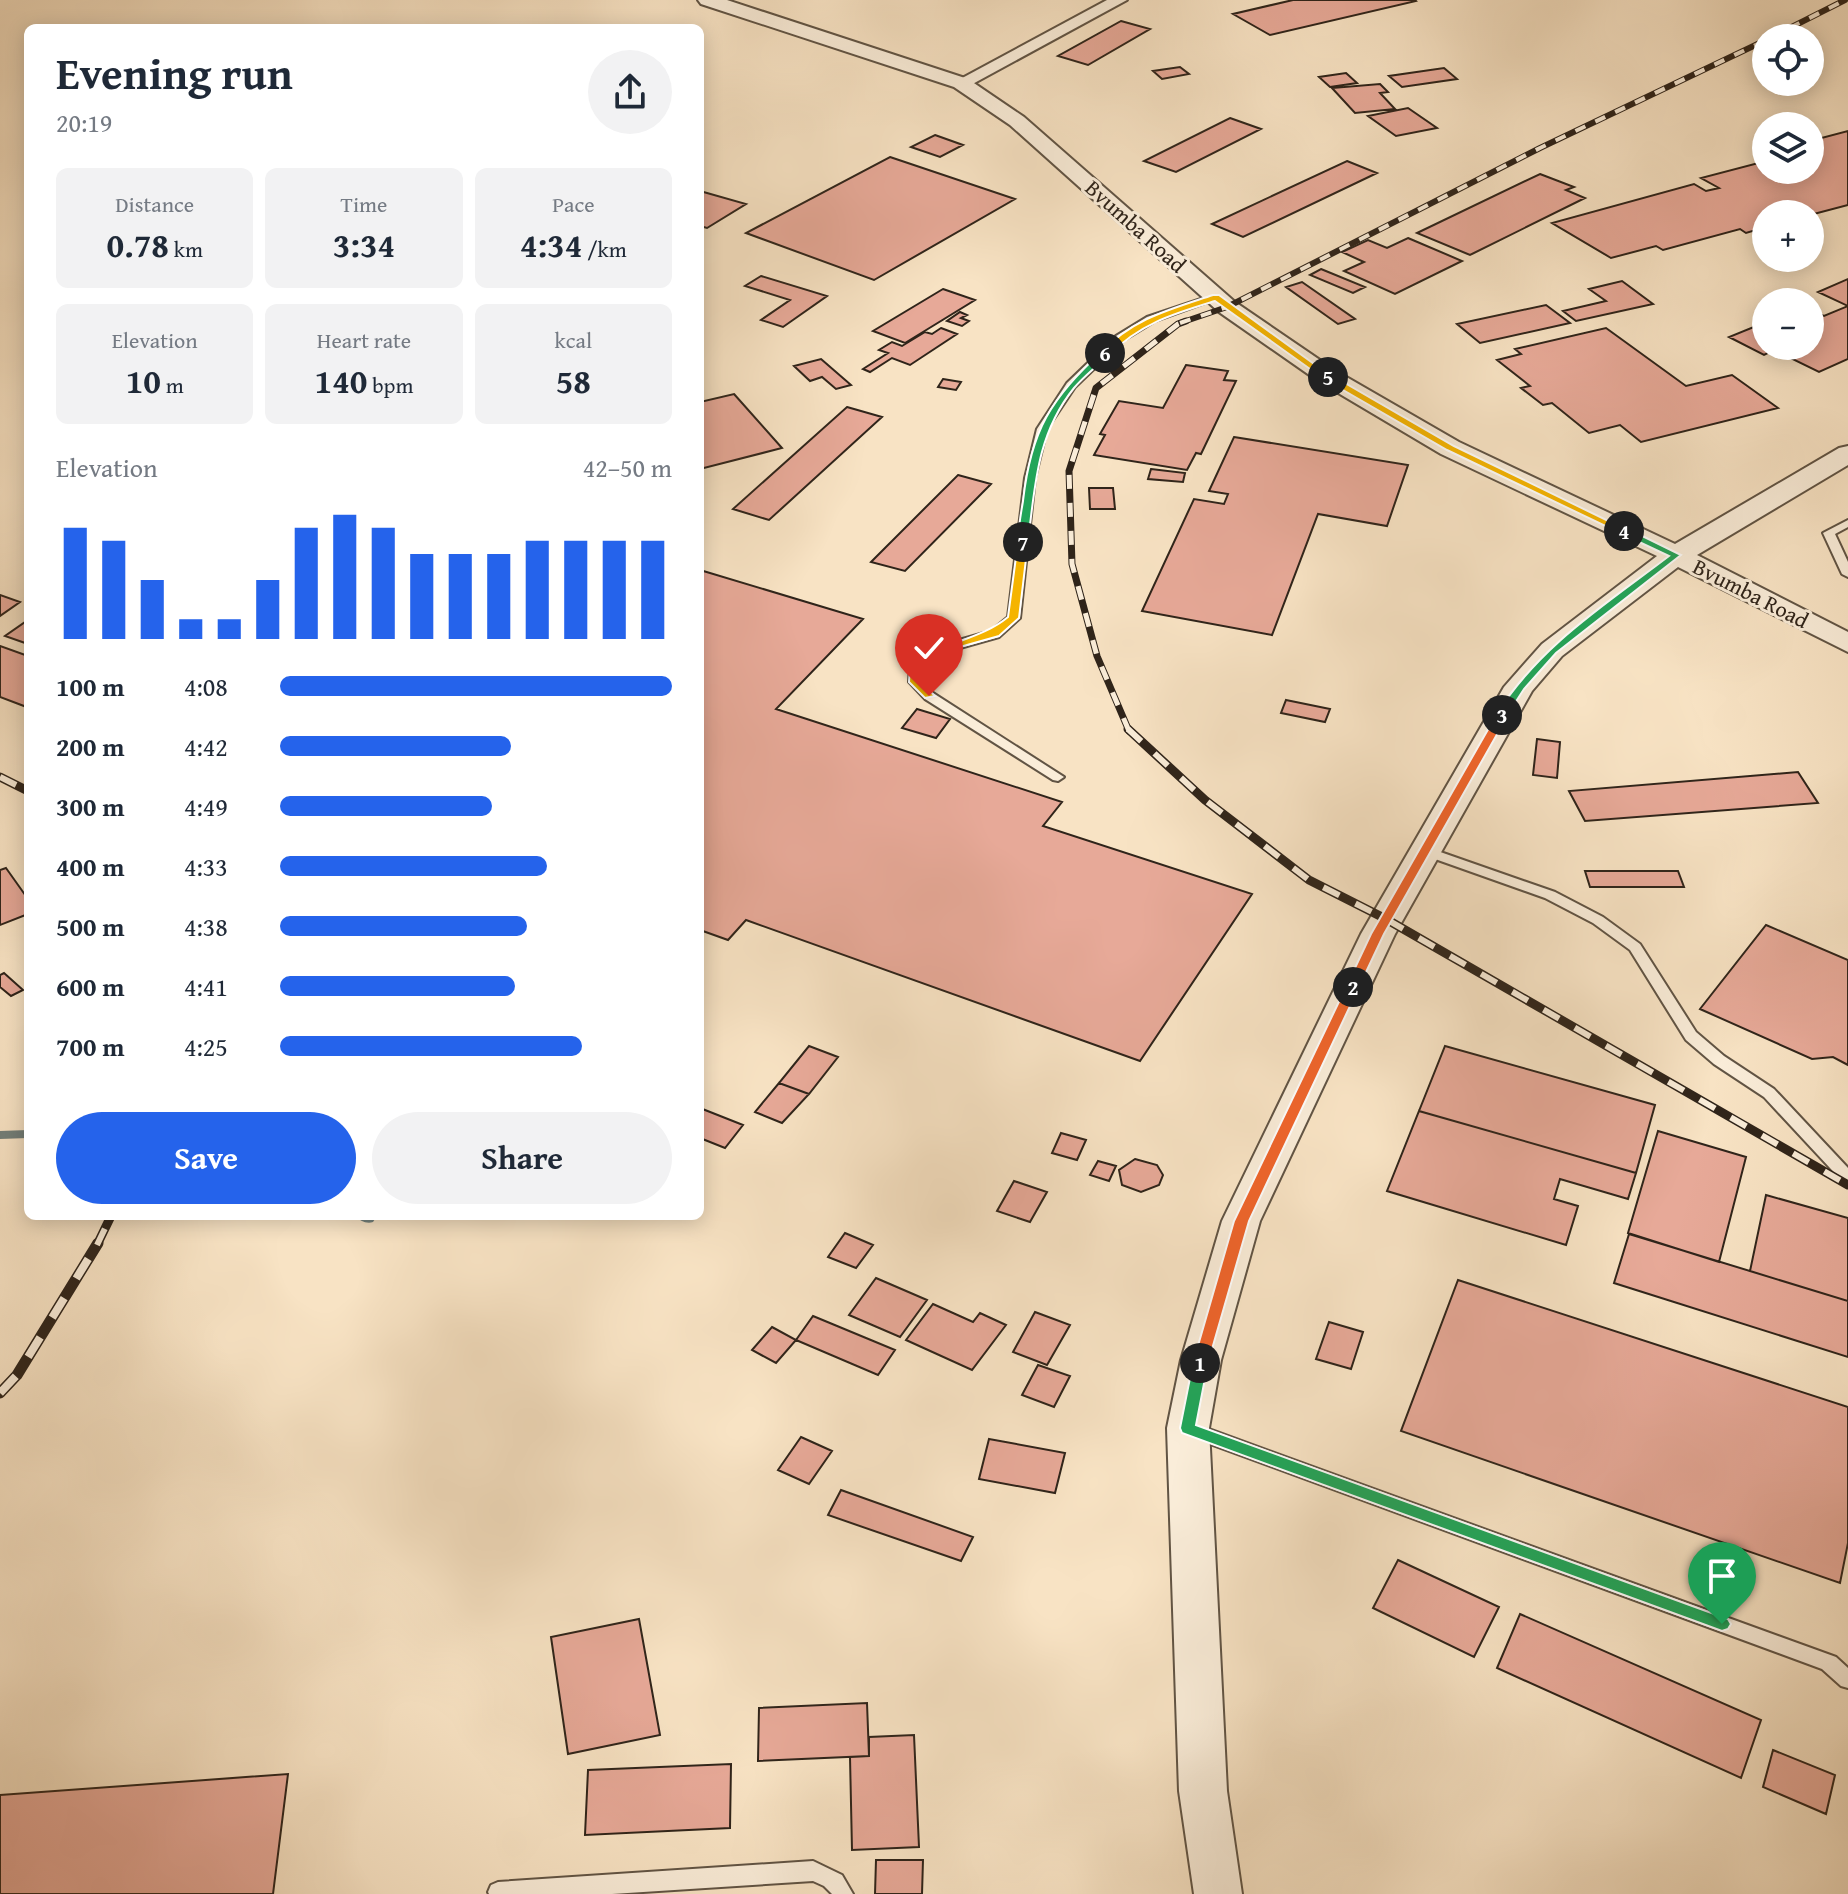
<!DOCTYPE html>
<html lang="en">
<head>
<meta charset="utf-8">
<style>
	body { margin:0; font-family:"Gentium Book Plus",serif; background:#f2f2f3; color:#1f2937; height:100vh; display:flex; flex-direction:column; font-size:30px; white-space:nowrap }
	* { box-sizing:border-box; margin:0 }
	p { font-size:26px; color:#747a83 }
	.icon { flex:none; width:44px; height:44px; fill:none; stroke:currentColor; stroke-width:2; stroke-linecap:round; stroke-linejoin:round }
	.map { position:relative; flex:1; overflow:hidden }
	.side { position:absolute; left:24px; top:24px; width:680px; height:1196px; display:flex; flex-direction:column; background:#fff; border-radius:12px; box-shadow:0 4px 20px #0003 }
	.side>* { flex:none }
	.tools { position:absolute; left:1752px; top:24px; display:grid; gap:16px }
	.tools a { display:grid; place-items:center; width:72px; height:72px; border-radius:50%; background:#fff; box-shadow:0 4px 20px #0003; font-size:40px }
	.pin { position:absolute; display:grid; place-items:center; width:68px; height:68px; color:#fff; margin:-82px -34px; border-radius:50% 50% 50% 0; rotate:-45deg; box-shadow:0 0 8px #0007 }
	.pin .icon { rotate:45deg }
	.km { position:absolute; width:40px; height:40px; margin:-20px; border-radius:50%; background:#222; color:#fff; font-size:22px; line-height:40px; text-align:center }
	.round { display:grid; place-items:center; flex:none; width:84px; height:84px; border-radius:42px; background:#f2f2f3 }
	.overview { display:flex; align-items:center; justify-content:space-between; height:136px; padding:0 32px }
	h1 { font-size:44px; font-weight:700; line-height:60px }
	.stats { display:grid; grid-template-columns:repeat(3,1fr); gap:12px; height:136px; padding:8px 32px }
	.stats div { display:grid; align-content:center; border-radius:12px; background:#f2f2f3; text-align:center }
	.stats b { font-size:34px; font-weight:700 }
	.stats small { font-size:22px; font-weight:400 }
	.stats p { font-size:22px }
	.chart { height:224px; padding:16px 32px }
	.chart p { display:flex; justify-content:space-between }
	.chart svg { width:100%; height:144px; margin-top:8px; stroke:#2563eb; stroke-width:6 }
	.action { display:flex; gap:16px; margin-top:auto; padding:16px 32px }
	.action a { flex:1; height:92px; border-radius:48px; background:#2563eb; color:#fff; font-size:32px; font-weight:700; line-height:92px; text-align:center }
	.action a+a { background:#f2f2f3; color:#1f2937 }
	ul { padding:0 32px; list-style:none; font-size:26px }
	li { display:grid; grid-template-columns:128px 96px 1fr; align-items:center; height:60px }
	li i { height:20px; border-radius:10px; background:#2563eb }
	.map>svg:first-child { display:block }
</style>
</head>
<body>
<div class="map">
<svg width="1848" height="1894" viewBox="0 0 1848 1894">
	<rect width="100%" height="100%" fill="#f8e3c4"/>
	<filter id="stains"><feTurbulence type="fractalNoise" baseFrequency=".0025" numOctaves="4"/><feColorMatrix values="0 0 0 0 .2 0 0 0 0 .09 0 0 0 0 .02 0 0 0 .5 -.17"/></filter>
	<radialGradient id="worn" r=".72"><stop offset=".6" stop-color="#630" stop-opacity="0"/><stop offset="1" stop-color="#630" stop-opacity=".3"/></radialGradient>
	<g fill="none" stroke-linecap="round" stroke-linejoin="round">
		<!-- stream -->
		<path fill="#73807b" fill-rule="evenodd" d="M28,1130V1138L0,1139V1131Z
			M356,1216H373L375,1219L373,1222C367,1224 359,1221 356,1216Z"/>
	</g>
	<!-- building -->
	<path fill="#e7a998" stroke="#2f241a" stroke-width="2" d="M1293,0H1415L1416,1L1270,35L1233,14Z
		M1121,21L1150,29L1088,65L1058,56Z
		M1180,67L1189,74L1162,79L1153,71Z
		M1444,68L1457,79L1402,87L1389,76Z
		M1346,73L1357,83L1330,87L1319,77Z
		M1380,84L1388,92L1380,93L1395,109L1355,113L1332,88Z
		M1408,108L1437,128L1396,136L1368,116Z
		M1230,118L1261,129L1176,172L1144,161Z
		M1848,131V205L1810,215L1766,214V227L1746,233L1740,229L1663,250L1656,246L1611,258L1552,223L1694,184L1706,191L1719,188L1701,178L1766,161V170H1810V141Z
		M935,135L963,145L940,157L911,147Z
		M890,157L1015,199L874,280L746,233Z
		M1347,161L1377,173L1243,237L1212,224Z
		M1540,174L1574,187L1566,190L1585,198L1470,255L1417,233Z
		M700,191L746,204L707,228L700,226Z
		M1408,238L1462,261L1395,294L1344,271L1364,262L1342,252L1368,240L1387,248Z
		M1321,269L1365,287L1353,293L1310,275Z
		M761,276L827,296L783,327L761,320L790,300L745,286Z
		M1848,279V306L1818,292Z
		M1622,281L1653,304L1576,321L1563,311L1606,301L1589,289Z
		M1302,282L1355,319L1338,324L1286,287Z
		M943,289L975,300L905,343L873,331Z
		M1546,305L1570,323L1480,343L1457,324Z
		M1848,306V359L1819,372L1774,350L1764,355L1729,337L1766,322V346H1810V310L1824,316Z
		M960,312L967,315L961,318L969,321L962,326L947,321Z
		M941,328L957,334L910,365L892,358L870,372L863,369L888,353L879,350L892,342L902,346L925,332L932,334Z
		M1606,328L1686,386L1732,375L1778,408L1641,442L1620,425L1589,433L1552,403L1543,405L1521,388L1530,386L1497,360L1521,354L1515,349Z
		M821,359L851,385L836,389L822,377L810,381L794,366Z
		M1186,365L1228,371L1224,380L1236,381L1201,454L1196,453L1187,470L1094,455L1105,435L1100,434L1119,401L1163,408Z
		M943,379L961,382L956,390L938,387Z
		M734,394L782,448L700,469V402Z
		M847,407L882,417L769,520L733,509Z
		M1234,437L1408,465L1387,526L1318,514L1272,635L1142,611L1194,499L1224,504L1228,494L1209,491Z
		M1151,469L1185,473L1183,482L1148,479Z
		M958,475L991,484L905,571L871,562Z
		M1089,488H1113L1115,509H1090Z
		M700,570L863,619L776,709L1062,802L1043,826L1252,894L1140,1061L746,920L728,940L700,930Z
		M0,595L20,602L0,616Z
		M28,620V644L5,636Z
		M0,646L28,656V703L24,706L0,697Z
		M1286,700L1330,709L1325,722L1281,713Z
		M917,709L950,719L936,738L902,728Z
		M1537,739L1560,742L1557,778L1533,775Z
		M1798,772L1818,803L1585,821L1569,791Z
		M6,868L28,899V914L0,925V870Z
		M1585,871H1678L1684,887H1590Z
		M1766,925L1848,960V1065L1833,1057L1812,1059L1700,1009Z
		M4,973L23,990L11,996L0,987V975Z
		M809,1046L838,1057L809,1094L779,1083Z
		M1445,1046L1655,1105L1636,1173L1419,1111Z
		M779,1083L809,1094L782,1123L755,1112Z
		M700,1108L743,1125L725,1148L700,1138Z
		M1419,1111L1636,1173L1628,1199L1560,1179L1554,1199L1578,1206L1566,1245L1387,1191Z
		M1658,1131L1746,1157L1719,1262L1628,1233Z
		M1061,1133L1086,1140L1077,1160L1052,1153Z
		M1135,1159L1157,1165L1163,1175L1159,1185L1141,1192L1122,1185L1119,1170Z
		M1098,1161L1116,1166L1109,1181L1090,1175Z
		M1014,1181L1047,1192L1030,1222L997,1211Z
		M1766,1195L1848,1218V1301L1750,1271Z
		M845,1233L873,1245L856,1268L828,1257Z
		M1629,1234L1848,1301V1357L1614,1283Z
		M876,1278L927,1300L900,1337L849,1315Z
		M1458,1280L1848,1407V1543L1840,1583L1401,1431Z
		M933,1304L973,1322L980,1313L1006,1325L972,1370L906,1340Z
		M1035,1312L1070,1325L1047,1365L1013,1352Z
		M813,1316L895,1350L878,1375L796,1340Z
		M1329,1322L1363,1332L1351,1369L1316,1359Z
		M772,1327L796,1340L776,1363L752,1350Z
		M1038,1365L1070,1376L1054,1407L1022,1395Z
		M801,1437L832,1451L809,1484L778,1470Z
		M989,1439L1065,1453L1055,1493L979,1479Z
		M841,1490L973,1537L961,1561L828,1515Z
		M1398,1560L1499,1607L1474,1657L1373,1608Z
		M1520,1614L1761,1720L1741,1778L1497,1668Z
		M639,1619L660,1735L568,1754L551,1637Z
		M867,1703L869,1756L758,1761L759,1708Z
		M914,1735L919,1847L852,1850L850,1757L869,1756V1737Z
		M1773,1750L1835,1775L1826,1814L1763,1787Z
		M731,1764L730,1828L585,1835L588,1770Z
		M288,1774L273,1894H0V1795Z
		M876,1860H923L922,1894H875Z"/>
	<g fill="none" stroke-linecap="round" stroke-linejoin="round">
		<!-- service casing -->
		<g stroke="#615444" stroke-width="4">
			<path id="service" d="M1213,295L1221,297L1155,321L1124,340L1075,387L1047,429L1035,478L1020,618L999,637L960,648L922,669L921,681L933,693L1064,777L1058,781L1053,780L925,699L909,682L910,667L952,642L991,631L1008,617L1025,478L1037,429L1067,383L1116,336L1147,317Z
				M1848,520V527L1835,534L1848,562V577L1842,574L1823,533Z
				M1426,847L1555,892L1603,917L1640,944L1696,1032L1724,1056L1774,1089L1848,1168V1184L1843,1182L1764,1097L1714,1064L1686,1040L1630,950L1593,923L1545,898L1421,854L1419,851L1421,848Z
				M1192,1423L1836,1657L1848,1668V1688L1841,1686L1822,1669L1186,1435L1183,1430L1186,1425Z
				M813,1861L842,1875L853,1894H832L824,1886L813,1881L612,1894H489L488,1892L491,1885L498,1882Z"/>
		</g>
		<!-- minor casing -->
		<g stroke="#615444" stroke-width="4">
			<path id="minor" d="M1107,0H1127L967,87L961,88L953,83Z"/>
		</g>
		<!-- tertiary casing -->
		<g stroke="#615444" stroke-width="4">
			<path id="tertiary" d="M698,0H727L968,79L1024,117L1235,302L1336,371L1459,442L1675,544L1839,448L1848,446V465L1697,555L1848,632V652L1678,567L1562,656L1532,691L1395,934L1260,1221L1221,1360L1209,1428L1227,1791L1242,1894H1194L1179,1791L1167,1428L1181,1360L1222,1221L1361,934L1504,687L1542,644L1657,556L1441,454L1318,381L1219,312L1010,125L954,87L701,4Z"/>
		</g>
		<!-- service -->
		<use href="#service" fill="#faedd9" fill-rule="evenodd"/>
		<!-- minor -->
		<use href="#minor" fill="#faedd9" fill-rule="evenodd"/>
		<!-- tertiary -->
		<use href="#tertiary" fill="#faedd9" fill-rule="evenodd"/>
		<!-- rail-far3 casing -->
		<g stroke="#2f241a" stroke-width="6">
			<path id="rail-far3" d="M1770,38L1845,0
				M1180,323L1227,307L1540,148L1766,40"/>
		</g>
		<!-- rail-far2 casing -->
		<g stroke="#2f241a" stroke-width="7">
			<path id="rail-far2" d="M1129,731L1097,656L1072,564L1069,471L1096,388L1178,324L1186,321"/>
		</g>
		<!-- rail-far1 casing -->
		<g stroke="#2f241a" stroke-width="9">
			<path id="rail-far1" d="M1128,729L1205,800L1309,880L1386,919L1848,1185
				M0,777L28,791
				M97,1245L111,1216"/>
		</g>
		<!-- rail casing -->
		<g stroke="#2f241a" stroke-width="11">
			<path id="rail" d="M0,1393L17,1375L98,1243"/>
		</g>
		<!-- rail-far3 -->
		<use href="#rail-far3" stroke="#faedd9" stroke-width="4" stroke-dasharray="11" stroke-linecap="butt"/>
		<!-- rail-far2 -->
		<use href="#rail-far2" stroke="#faedd9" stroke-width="5" stroke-dasharray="14" stroke-linecap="butt"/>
		<!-- rail-far1 -->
		<use href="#rail-far1" stroke="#faedd9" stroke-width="6" stroke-dasharray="18" stroke-linecap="butt"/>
		<!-- rail -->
		<use href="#rail" stroke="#faedd9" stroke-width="8" stroke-dasharray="23" stroke-linecap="butt"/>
	</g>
	<!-- split-1 -->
	<path fill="#22a559" stroke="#fff" stroke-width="2" d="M1200,1357L1208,1363L1196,1425L1728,1619L1731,1624L1728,1629L1722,1631L1182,1433L1180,1428L1193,1363Z"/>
	<!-- split-2 -->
	<path fill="#f0652b" stroke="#fff" stroke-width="2" d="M1353,982L1359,987L1249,1221L1208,1363L1206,1368H1195L1193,1363L1234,1221L1346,987Z"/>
	<!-- split-3 -->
	<path fill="#f0652b" stroke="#fff" stroke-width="2" d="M1498,712L1508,715L1384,934L1359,987L1353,991L1348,990L1346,987L1371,934Z"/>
	<!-- split-4 -->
	<path fill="#22a559" stroke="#fff" stroke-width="2" d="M1624,527L1681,555L1556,653L1524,689L1506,717H1498L1496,715C1539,646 1606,604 1669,556L1620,533V528Z"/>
	<!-- split-5 -->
	<path fill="#f5b400" stroke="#fff" stroke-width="2" d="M1324,375H1331L1454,446L1629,531L1620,533L1447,450L1324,379Z"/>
	<!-- split-6 -->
	<path fill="#f5b400" stroke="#fff" stroke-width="2" d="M1213,295H1219L1332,377L1324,379L1215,301C1173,314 1141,323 1109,355L1101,353C1131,319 1171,309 1213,295Z"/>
	<!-- split-7 -->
	<path fill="#22a559" stroke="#fff" stroke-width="2" d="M1102,351L1110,353C1099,365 1085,375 1074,388C1037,434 1035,485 1028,542L1019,544C1017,531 1021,514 1023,501C1031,429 1051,399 1102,351Z"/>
	<!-- split-8 -->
	<path fill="#f5b400" stroke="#fff" stroke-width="2" d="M1023,538L1028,542L1019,618L999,636L960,647L921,669L920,682L935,696L925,698L909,682L910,667C939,642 979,641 1008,617L1018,542Z"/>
	<g text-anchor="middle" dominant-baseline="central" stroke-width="6" stroke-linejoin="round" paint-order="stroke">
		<!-- far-street labels -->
		<g font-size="22" fill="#2f241a" stroke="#faedd9">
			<text transform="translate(1136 226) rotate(42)">Bvumba Road</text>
			<text transform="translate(1751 593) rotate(27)">Bvumba Road</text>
		</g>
	</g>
	<rect width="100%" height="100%" filter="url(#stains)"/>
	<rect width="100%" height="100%" fill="url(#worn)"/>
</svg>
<div class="tools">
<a><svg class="icon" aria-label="locate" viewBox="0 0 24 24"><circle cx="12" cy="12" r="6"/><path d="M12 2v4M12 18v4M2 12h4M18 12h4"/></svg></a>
<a><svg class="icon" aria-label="layers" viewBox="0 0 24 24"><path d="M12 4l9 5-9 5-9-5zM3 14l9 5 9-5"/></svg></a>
<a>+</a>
<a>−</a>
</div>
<div class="pin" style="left:1722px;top:1624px;background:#1e9e55"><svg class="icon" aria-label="arrive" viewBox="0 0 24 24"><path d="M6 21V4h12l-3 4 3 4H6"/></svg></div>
<div class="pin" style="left:929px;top:696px;background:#d93025"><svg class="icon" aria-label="check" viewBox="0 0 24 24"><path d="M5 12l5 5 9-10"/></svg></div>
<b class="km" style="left:1200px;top:1363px">1</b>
<b class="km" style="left:1353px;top:987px">2</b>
<b class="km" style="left:1502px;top:715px">3</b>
<b class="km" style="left:1624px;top:531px">4</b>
<b class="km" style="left:1328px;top:377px">5</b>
<b class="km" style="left:1105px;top:353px">6</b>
<b class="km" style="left:1023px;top:542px">7</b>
<section class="side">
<div class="overview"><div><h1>Evening run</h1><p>20:19</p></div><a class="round"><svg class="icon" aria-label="share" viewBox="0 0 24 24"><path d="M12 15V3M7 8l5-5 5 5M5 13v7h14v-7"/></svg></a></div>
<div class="stats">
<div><p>Distance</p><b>0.78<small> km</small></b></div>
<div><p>Time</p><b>3:34</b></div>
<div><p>Pace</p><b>4:34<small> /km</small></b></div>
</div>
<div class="stats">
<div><p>Elevation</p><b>10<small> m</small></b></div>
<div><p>Heart rate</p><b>140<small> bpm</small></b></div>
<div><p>kcal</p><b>58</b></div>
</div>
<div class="chart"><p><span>Elevation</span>42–50 m</p>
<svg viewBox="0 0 160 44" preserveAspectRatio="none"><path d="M5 44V10M15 44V14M25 44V26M35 44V38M45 44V38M55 44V26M65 44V10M75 44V6M85 44V10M95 44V18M105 44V18M115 44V18M125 44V14M135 44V14M145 44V14M155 44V14"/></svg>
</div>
<ul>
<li><b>100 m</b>4:08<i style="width:100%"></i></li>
<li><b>200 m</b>4:42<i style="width:59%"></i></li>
<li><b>300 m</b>4:49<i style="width:54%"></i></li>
<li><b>400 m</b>4:33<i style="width:68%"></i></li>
<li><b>500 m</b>4:38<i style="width:63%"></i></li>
<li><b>600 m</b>4:41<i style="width:60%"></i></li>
<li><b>700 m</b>4:25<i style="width:77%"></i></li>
</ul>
<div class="action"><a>Save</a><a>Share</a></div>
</section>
</div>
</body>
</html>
